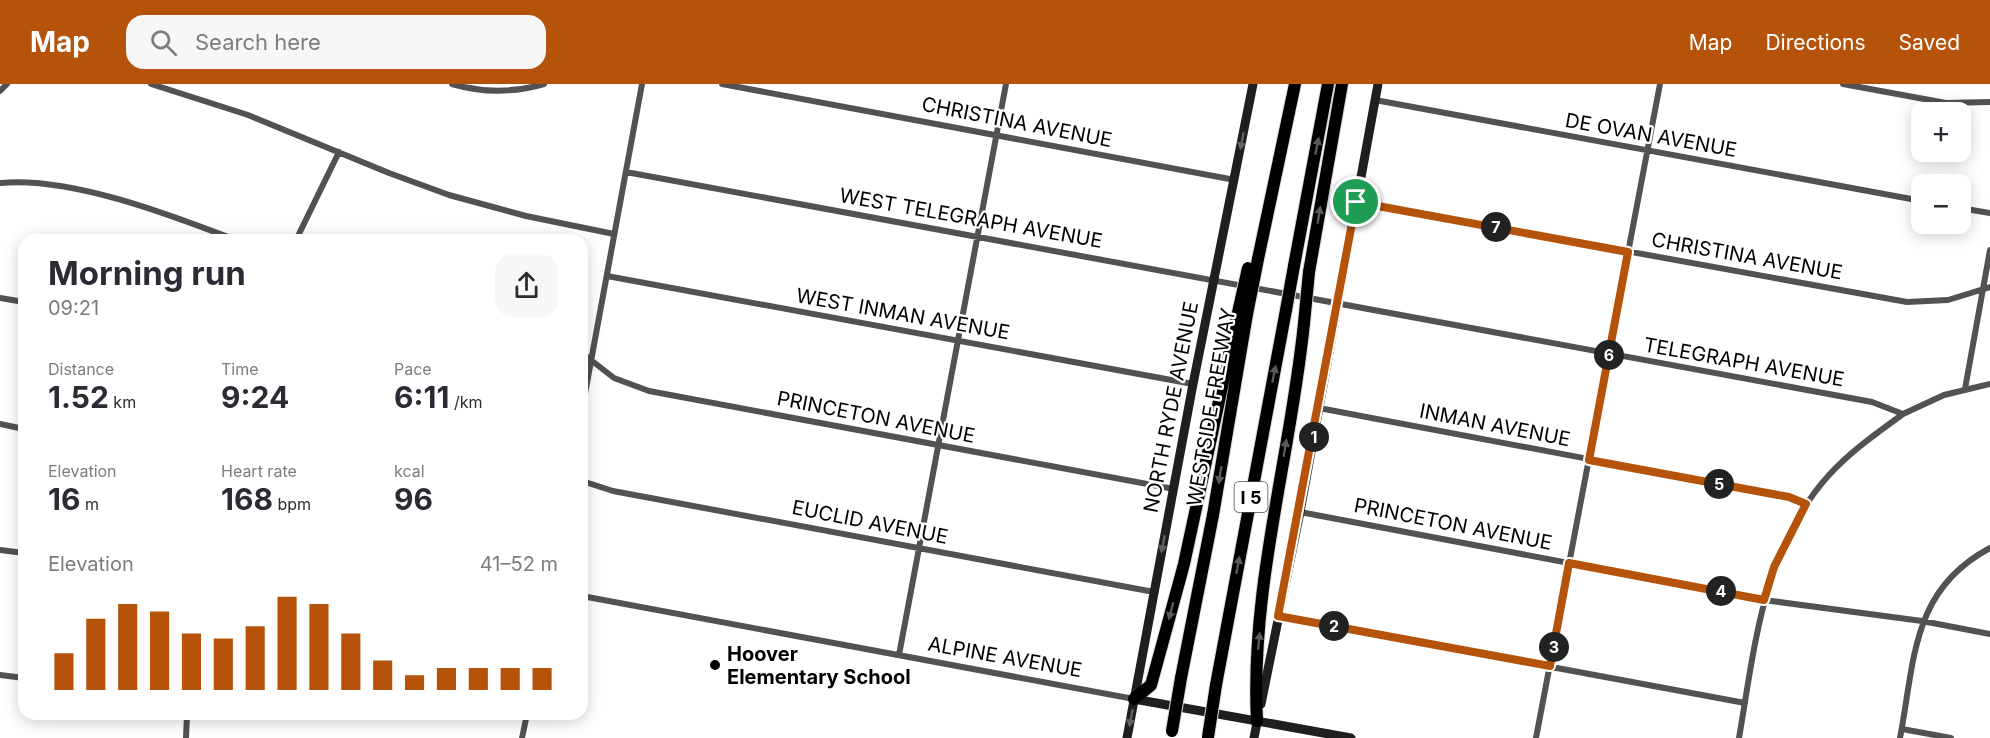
<!DOCTYPE html>
<html lang="en">
<head>
<meta charset="utf-8">
<style>
	body { margin:0; font-family:Inter,sans-serif; background:#f7f7f7; color:#2b2b33; height:100vh; display:flex; flex-direction:column; font-size:22px; white-space:nowrap }
	* { box-sizing:border-box; margin:0 }
	p { font-size:20px; color:#7c7c81 }
	.icon { flex:none; width:33px; height:33px; fill:none; stroke:currentColor; stroke-width:2; stroke-linecap:round; stroke-linejoin:round }
	.map { position:relative; flex:1; overflow:hidden }
	.panel { position:absolute; left:18px; top:150px; width:570px; height:486px; display:flex; flex-direction:column; background:#fff; border-radius:18px; box-shadow:0 3px 15px #0003 }
	.panel>* { flex:none }
	.tools { position:absolute; left:1911px; top:18px; display:grid; gap:12px }
	.tools a { display:grid; place-items:center; width:60px; height:60px; border-radius:12px; background:#fff; box-shadow:0 3px 15px #0003; font-size:30px }
	.pin { position:absolute; display:grid; place-items:center; width:51px; height:51px; color:#fff; margin:-26px; border:3px solid #fff; border-radius:50%; box-shadow:0 2px 6px #0007 }
	.km { position:absolute; width:30px; height:30px; margin:-15px; border-radius:50%; background:#222; color:#fff; font-size:16px; line-height:30px; text-align:center }
	.round { display:grid; place-items:center; flex:none; width:63px; height:63px; border-radius:18px; background:#f7f7f7 }
	.head { display:flex; align-items:center; justify-content:space-between; height:102px; padding:0 30px }
	h1 { font-size:33px; font-weight:700; line-height:45px }
	.metrics { display:grid; grid-template-columns:repeat(3,1fr); gap:9px; height:102px; padding:6px 30px }
	.metrics div { display:grid; align-content:center }
	.metrics b { font-size:30px; font-weight:700 }
	.metrics small { font-size:16px; font-weight:400 }
	.metrics p { font-size:16px }
	.chart { height:168px; padding:12px 30px }
	.chart p { display:flex; justify-content:space-between }
	.chart svg { width:100%; height:108px; margin-top:6px; stroke:#b45309; stroke-width:6 }
	header { display:flex; align-items:center; gap:36px; box-sizing:border-box; height:84px; padding:0 30px; background:#b45309; color:#fff }
	header strong { font-size:28px }
	nav { display:flex; gap:33px; margin-inline-start:auto; font-size:21px }
	.search { width:420px; height:54px; background:#f7f7f7; display:flex; align-items:center; gap:15px; box-sizing:border-box; padding:0 21px; border-radius:18px; color:#7c7c81; font-size:22px }
	.map>svg:first-child { display:block }
</style>
</head>
<body>
<header>
<strong>Map</strong>
<div class="search"><svg class="icon" aria-label="search" viewBox="0 0 24 24"><circle cx="10" cy="10" r="6"/><path d="M15 15l6 6"/></svg>Search here</div>
<nav><a>Map</a><a>Directions</a><a>Saved</a></nav>
</header>
<div class="map">
<svg width="1990" height="654" viewBox="0 0 1990 654">
	<rect width="100%" height="100%" fill="#fff"/>
	<g fill="none" stroke-linecap="round" stroke-linejoin="round">
		<!-- highway casing -->
		<g stroke="#dbdbdb" stroke-width="14">
			<path id="highway" d="M1258,175L1295,0
				M1294,182L1328,0
				M1309,188L1342,0
				M1181,594L1213,431L1247,230
				M1216,601L1286,226
				M1134,615L1151,601L1162,561L1184,480L1239,224
				M1257,637C1250,503 1291,371 1304,239"/>
		</g>
		<!-- street -->
		<path stroke="#525252" stroke-width="6" d="M151,0L248,31L389,89L449,111L526,132L614,150
			M452,0C483,9 513,9 544,0
			M722,0L1235,96
			M1843,0L1946,19L1990,18
			M0,7L7,0
			M1375,16L1922,117
			M626,88L1872,318L1903,330L1944,311L1990,300
			M0,99C70,92 171,131 236,156
			M1356,118L1907,218L1948,216L1990,203
			M1960,124L1990,129
			M296,156L339,68
			M607,192L1193,300
			M0,214L24,218
			M582,269L614,294L649,307L1174,405
			M1965,305L1990,166
			M1319,324L1789,413L1806,420
			M582,326L642,0
			M0,340L24,345
			M582,397L613,407L1154,508
			M1300,428L1764,516L1922,537L1990,550
			M0,466L24,469
			M582,512L1134,615
			M1278,532L1745,619
			M899,571L1006,0
			M0,591L24,594
			M1902,645L1951,654
			M186,654L187,630
			M522,654L527,630
			M1536,654L1660,0
			M1739,654C1755,561 1763,464 1829,391C1851,367 1877,349 1903,330
			M1900,654C1915,576 1911,506 1990,464"/>
		<!-- secondary -->
		<path stroke="#1f1f1f" stroke-width="9" d="M1134,615L1351,654
			M1261,620L1300,428L1378,0
			M1127,654L1193,300L1253,0
			M1254,654L1258,633"/>
		<!-- highway -->
		<use href="#highway" stroke="#000" stroke-width="12"/>
		<!-- highway-bridge casing -->
		<g stroke="#dbdbdb" stroke-width="14" stroke-linecap="butt">
			<path id="highway-bridge" d="M1239,224L1248,184
				M1286,226L1294,182
				M1247,230L1258,175
				M1304,239L1309,188
				M1172,647L1181,594
				M1208,653L1216,601"/>
		</g>
		<!-- highway-bridge -->
		<use href="#highway-bridge" stroke="#000" stroke-width="12"/>
	</g>
	<!-- one-way arrows -->
	<defs><path id="oneway-solid" d="M-6-.8H1V-3.2L6.5 0L1 3.2V.8H-6Z" transform="scale(1.5)"/></defs>
	<g fill="#626262">
		<use href="#oneway-solid" transform="translate(1242 57) rotate(101)"/>
		<use href="#oneway-solid" transform="translate(1163 460) rotate(101)"/>
		<use href="#oneway-solid" transform="translate(1131 634) rotate(101)"/>
	</g>
	<g fill="#595959">
		<use href="#oneway-solid" transform="translate(1317 62) rotate(-79)"/>
		<use href="#oneway-solid" transform="translate(1319 131) rotate(-81)"/>
		<use href="#oneway-solid" transform="translate(1274 290) rotate(-79)"/>
		<use href="#oneway-solid" transform="translate(1285 364) rotate(-81)"/>
		<use href="#oneway-solid" transform="translate(1220 391) rotate(99)"/>
		<use href="#oneway-solid" transform="translate(1238 481) rotate(-79)"/>
		<use href="#oneway-solid" transform="translate(1171 527) rotate(105)"/>
		<use href="#oneway-solid" transform="translate(1259 557) rotate(-84)"/>
	</g>
	<g fill="none" stroke-linecap="round" stroke-linejoin="round">
		<!-- route casing -->
		<g stroke="#fff" stroke-width="12">
			<path id="route" d="M1356,118L1628,168L1589,376L1789,413L1806,420L1774,483L1764,516L1569,479L1550,582L1278,532Z"/>
		</g>
		<!-- route -->
		<use href="#route" stroke="#b45309" stroke-width="8"/>
	</g>
	<!-- markers -->
	<circle fill="#000" stroke="#fff" stroke-width="2" cx="715" cy="581" r="6"/>
	<g text-anchor="middle" dominant-baseline="central" stroke-width="4.5" stroke-linejoin="round" paint-order="stroke">
		<!-- shield labels -->
		<rect fill="#fff" stroke="#4c4c4c" stroke-width="1.5" x="1234.5" y="398" width="33" height="30" rx="4.5"/>
		<g font-size="18" font-weight="bold" fill="#000">
			<text x="1251" y="413">I 5</text>
		</g>
		<!-- street labels -->
		<g font-size="20" fill="#000" stroke="#fff">
			<text transform="translate(1017 38) rotate(11)">CHRISTINA AVENUE</text>
			<text transform="translate(1651 51) rotate(10)">DE OVAN AVENUE</text>
			<text transform="translate(971 134) rotate(10)">WEST TELEGRAPH AVENUE</text>
			<text transform="translate(1747 172) rotate(10)">CHRISTINA AVENUE</text>
			<text transform="translate(903 230) rotate(10)">WEST INMAN AVENUE</text>
			<text transform="translate(1744 278) rotate(10)">TELEGRAPH AVENUE</text>
			<text transform="translate(1171 323) rotate(-79)">NORTH RYDE AVENUE</text>
			<text transform="translate(1211 323) rotate(-80)">WESTSIDE FREEWAY</text>
			<text transform="translate(876 333) rotate(11)">PRINCETON AVENUE</text>
			<text transform="translate(1495 341) rotate(11)">INMAN AVENUE</text>
			<text transform="translate(870 438) rotate(11)">EUCLID AVENUE</text>
			<text transform="translate(1453 440) rotate(11)">PRINCETON AVENUE</text>
			<text transform="translate(1005 573) rotate(10)">ALPINE AVENUE</text>
		</g>
		<!-- poi labels -->
		<g font-size="20" font-weight="bold" fill="#000" stroke="#fff" text-anchor="start">
			<text x="727" y="570">Hoover<tspan x="727" dy="23">Elementary School</tspan></text>
		</g>
	</g>
</svg>
<div class="tools">
<a>+</a>
<a>−</a>
</div>
<div class="pin" style="left:1356px;top:118px;background:#1e9e55"><svg class="icon" aria-label="arrive" viewBox="0 0 24 24"><path d="M6 21V4h12l-3 4 3 4H6"/></svg></div>
<b class="km" style="left:1314px;top:353px">1</b>
<b class="km" style="left:1334px;top:542px">2</b>
<b class="km" style="left:1554px;top:563px">3</b>
<b class="km" style="left:1721px;top:507px">4</b>
<b class="km" style="left:1719px;top:400px">5</b>
<b class="km" style="left:1609px;top:271px">6</b>
<b class="km" style="left:1496px;top:143px">7</b>
<section class="panel">
<div class="head"><div><h1>Morning run</h1><p>09:21</p></div><a class="round"><svg class="icon" aria-label="share" viewBox="0 0 24 24"><path d="M12 15V3M7 8l5-5 5 5M5 13v7h14v-7"/></svg></a></div>
<div class="metrics">
<div><p>Distance</p><b>1.52<small> km</small></b></div>
<div><p>Time</p><b>9:24</b></div>
<div><p>Pace</p><b>6:11<small> /km</small></b></div>
</div>
<div class="metrics">
<div><p>Elevation</p><b>16<small> m</small></b></div>
<div><p>Heart rate</p><b>168<small> bpm</small></b></div>
<div><p>kcal</p><b>96</b></div>
</div>
<div class="chart"><p><span>Elevation</span>41–52 m</p>
<svg viewBox="0 0 160 44" preserveAspectRatio="none"><path d="M5 44V29M15 44V15M25 44V9M35 44V12M45 44V21M55 44V23M65 44V18M75 44V6M85 44V9M95 44V21M105 44V32M115 44V38M125 44V35M135 44V35M145 44V35M155 44V35"/></svg>
</div>
</section>
</div>
</body>
</html>
